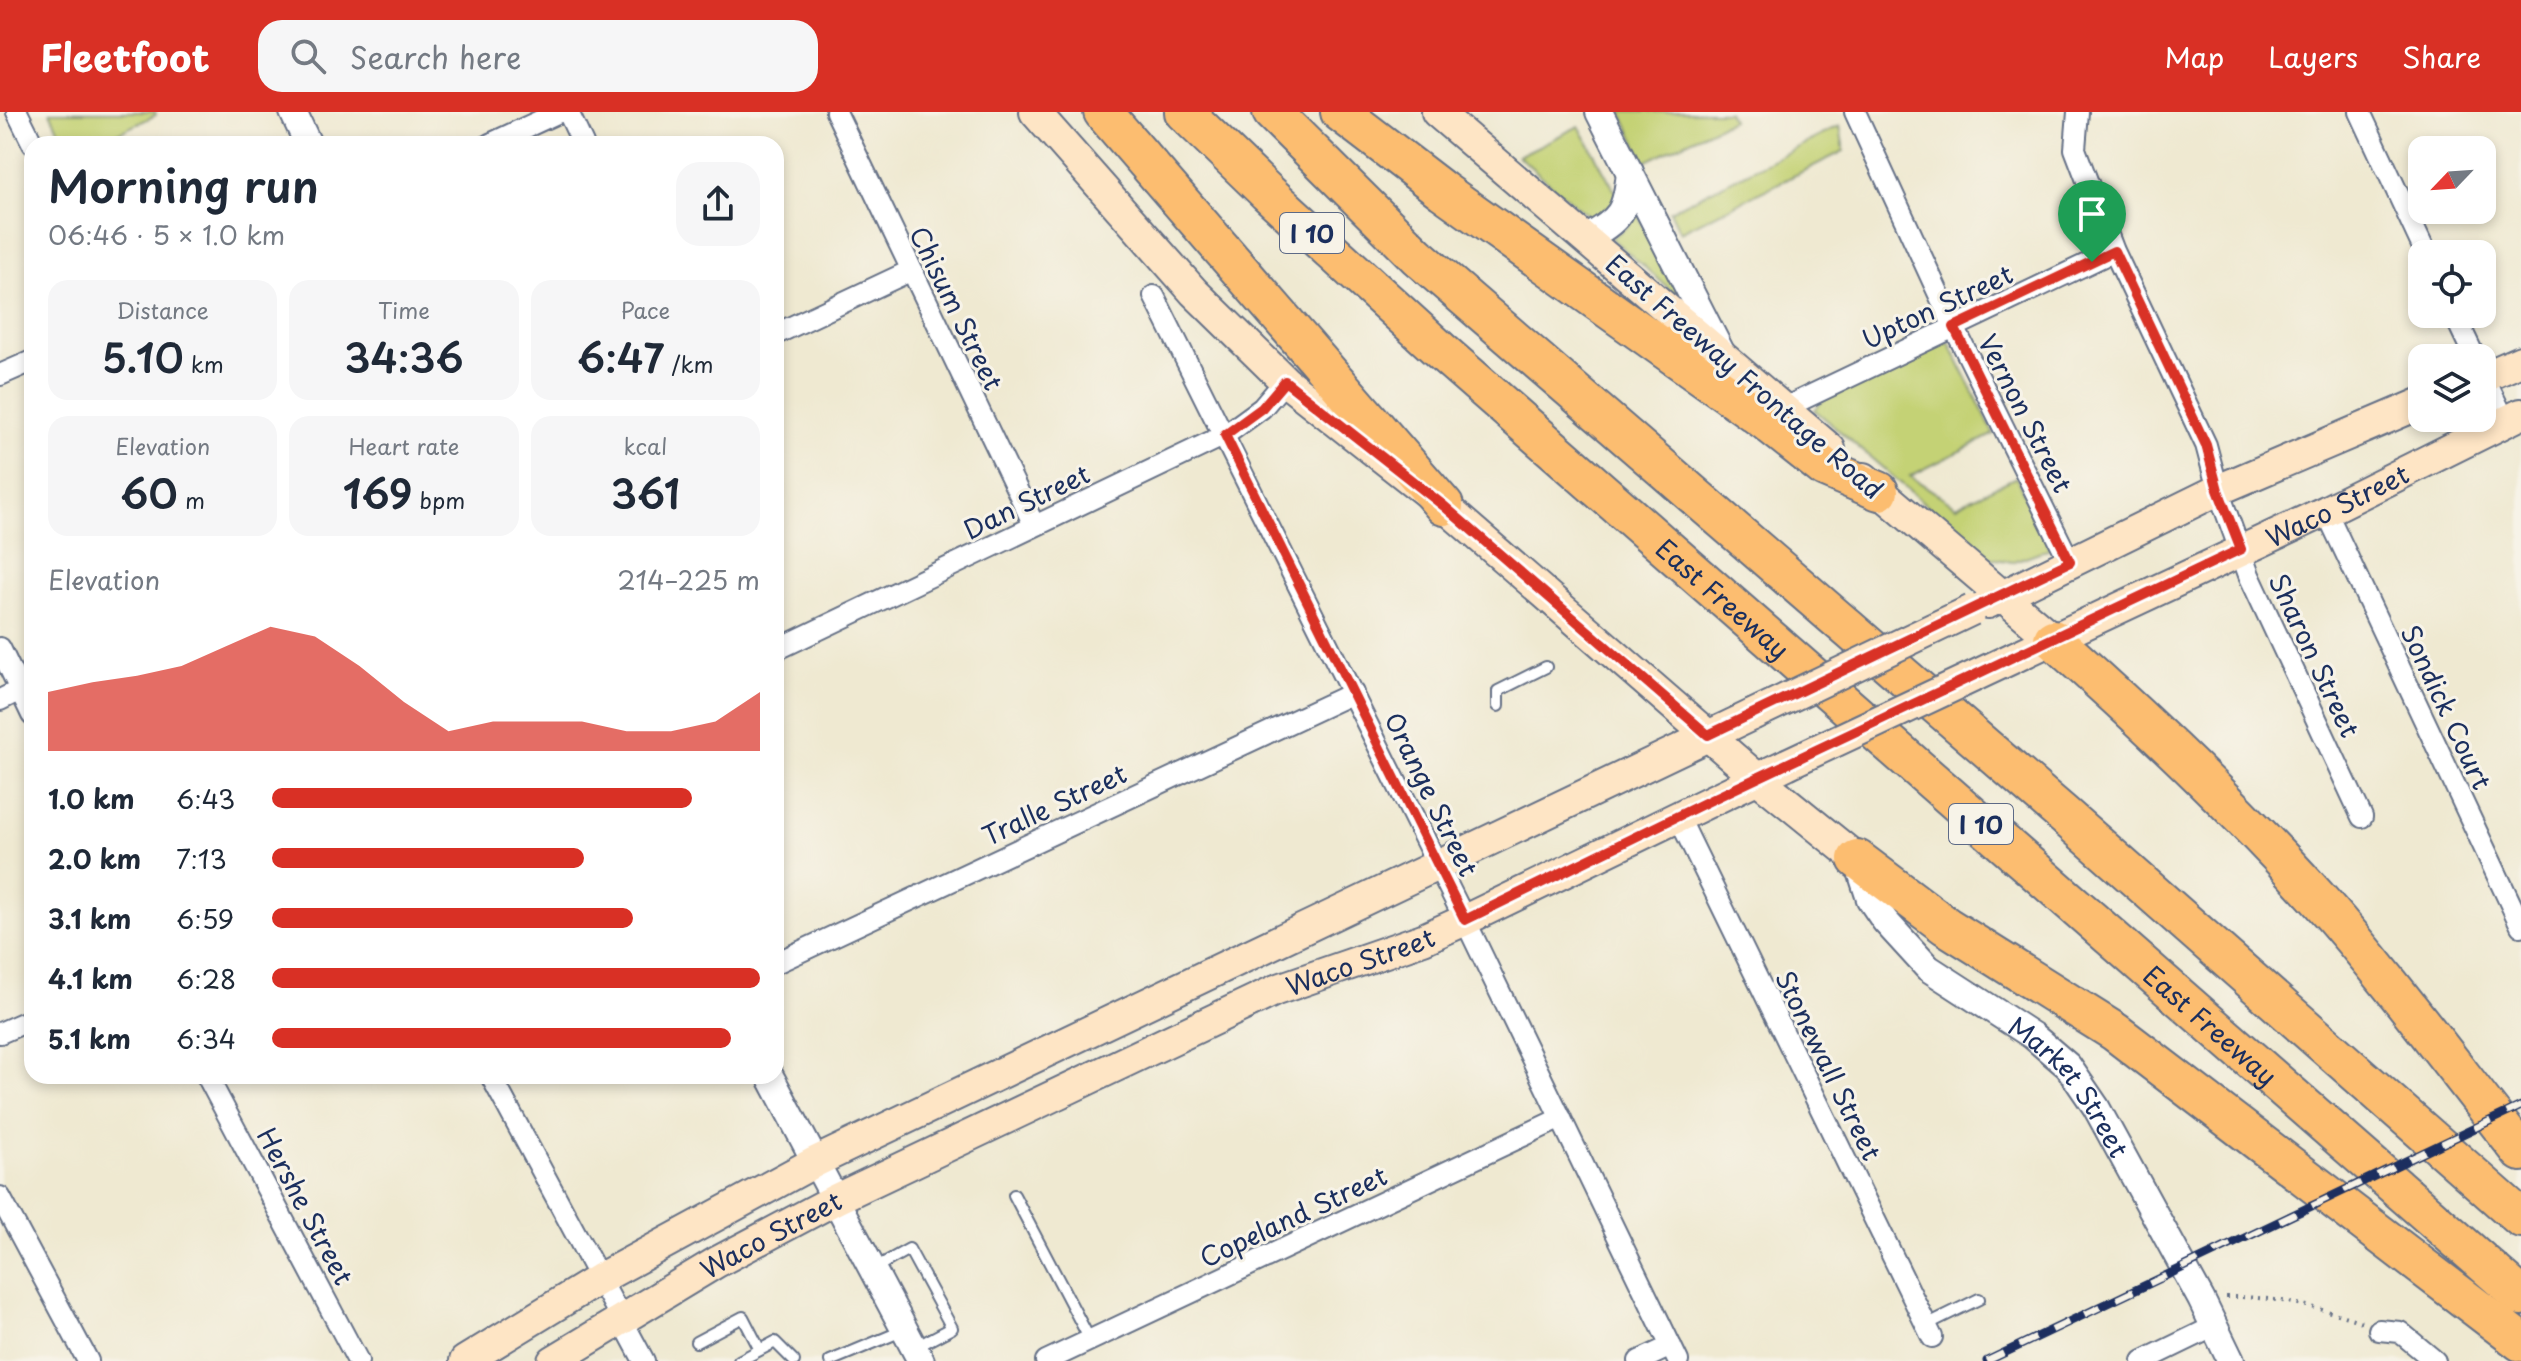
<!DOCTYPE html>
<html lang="en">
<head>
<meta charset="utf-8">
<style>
	body { margin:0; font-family:"Playpen Sans",sans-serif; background:#f6f6f7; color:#1f2937; height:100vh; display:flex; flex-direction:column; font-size:30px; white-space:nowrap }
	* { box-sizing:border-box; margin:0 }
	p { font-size:26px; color:#747a83 }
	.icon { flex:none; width:44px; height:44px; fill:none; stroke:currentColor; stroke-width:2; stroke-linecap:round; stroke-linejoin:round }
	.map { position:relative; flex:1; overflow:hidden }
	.side { position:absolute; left:24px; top:24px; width:760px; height:948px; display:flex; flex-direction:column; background:#fff; border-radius:24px; box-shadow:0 4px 12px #0003 }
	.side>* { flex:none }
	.needle { width:52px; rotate:245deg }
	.tools { position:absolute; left:2408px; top:24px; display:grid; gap:16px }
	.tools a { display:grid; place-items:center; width:88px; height:88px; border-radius:16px; background:#fff; box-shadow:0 4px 12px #0003; font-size:40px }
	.pin { position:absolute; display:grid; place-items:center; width:68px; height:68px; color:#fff; margin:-82px -34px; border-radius:50% 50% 50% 0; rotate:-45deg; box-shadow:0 0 8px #0007 }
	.pin .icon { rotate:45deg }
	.round { display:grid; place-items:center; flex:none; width:84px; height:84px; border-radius:24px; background:#f6f6f7 }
	.overview { display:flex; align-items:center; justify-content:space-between; height:136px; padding:0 24px }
	h1 { font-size:44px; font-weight:600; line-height:60px }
	.metrics { display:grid; grid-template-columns:repeat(3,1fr); gap:12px; height:136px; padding:8px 24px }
	.metrics div { display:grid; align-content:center; border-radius:20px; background:#f6f6f7; text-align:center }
	.metrics b { font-size:40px; font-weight:600 }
	.metrics small { font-size:22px; font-weight:400 }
	.metrics p { font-size:22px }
	.chart { height:224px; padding:16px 24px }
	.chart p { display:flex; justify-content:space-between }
	.chart svg { width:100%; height:144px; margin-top:8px; fill:#d93025; opacity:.7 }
	ul { padding:0 24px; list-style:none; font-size:26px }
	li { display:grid; grid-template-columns:128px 96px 1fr; align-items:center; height:60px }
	li i { height:20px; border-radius:10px; background:#d93025 }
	header { display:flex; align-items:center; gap:48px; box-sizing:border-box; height:112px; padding:0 40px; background:#d93025; color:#fff }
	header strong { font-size:38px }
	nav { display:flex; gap:44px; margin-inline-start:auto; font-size:28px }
	.search { width:560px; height:72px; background:#f6f6f7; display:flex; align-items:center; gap:20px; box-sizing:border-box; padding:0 28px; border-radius:24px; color:#747a83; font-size:30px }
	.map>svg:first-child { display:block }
</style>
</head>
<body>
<header>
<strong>Fleetfoot</strong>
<div class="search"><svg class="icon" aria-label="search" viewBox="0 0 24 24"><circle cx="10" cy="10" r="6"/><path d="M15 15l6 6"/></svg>Search here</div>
<nav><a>Map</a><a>Layers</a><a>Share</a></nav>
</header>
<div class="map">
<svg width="2521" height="1249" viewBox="0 0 2521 1249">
	<rect width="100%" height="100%" fill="#f7f3e8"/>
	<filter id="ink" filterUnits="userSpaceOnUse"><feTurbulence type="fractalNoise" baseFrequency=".0125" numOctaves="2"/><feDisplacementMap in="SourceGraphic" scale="16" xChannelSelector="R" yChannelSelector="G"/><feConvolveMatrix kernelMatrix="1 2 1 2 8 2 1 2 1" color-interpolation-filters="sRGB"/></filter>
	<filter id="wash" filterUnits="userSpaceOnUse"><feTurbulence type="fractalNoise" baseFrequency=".006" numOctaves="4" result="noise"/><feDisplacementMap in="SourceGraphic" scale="32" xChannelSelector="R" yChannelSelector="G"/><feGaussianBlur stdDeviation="1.8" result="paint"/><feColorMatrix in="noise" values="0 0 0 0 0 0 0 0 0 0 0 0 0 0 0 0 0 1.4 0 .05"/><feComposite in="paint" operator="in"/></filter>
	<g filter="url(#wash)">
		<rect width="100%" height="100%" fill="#efe9d1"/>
		<!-- green -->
		<path fill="#c4d274" stroke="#708069" stroke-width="2" d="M50,0H155L156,3L95,32H65Z
			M1621,0H1728L1732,8L1645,50Z
			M1579,14L1615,79L1616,90L1599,103L1600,106L1593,108L1518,44Z
			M1840,14L1844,39L1680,120L1670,99Z
			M1636,100L1688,193L1611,126L1627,115Z
			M1946,230H1949L1994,322L1910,364L1956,394L2016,365L2050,436L2012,450L1987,445L1815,298L1826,284Z"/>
	</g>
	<g filter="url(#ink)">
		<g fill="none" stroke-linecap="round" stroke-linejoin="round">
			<!-- service casing -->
			<g stroke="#657086" stroke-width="14">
				<path id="service" d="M1498,594V579L1546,555
					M1014,1083L1090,1228
					M873,1157L909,1137L952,1216L916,1235
					M1926,1213L1979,1187
					M696,1230L743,1205L760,1238
					M739,1249L775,1230L794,1249
					M830,1249L902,1219"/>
			</g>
			<!-- minor casing -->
			<g stroke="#657086" stroke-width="24">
				<path id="minor" d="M17,0L33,32
					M568,0L583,32
					M836,0L1034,413
					M1855,0L1954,215L2070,450
					M2078,0L2075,37L2114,139L2206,333L2218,378L2249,463L2362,705
					M2360,0L2426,142
					M490,32L559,0
					M1154,184L1465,808L1678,1249
					M2454,202L2475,246
					M776,222L910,159
					M2482,262L2505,309
					M0,263L32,249
					M1782,297L2114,139
					M2326,399L2521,814
					M0,536L32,603
					M776,538L1225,323L1262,296L1285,269
					M0,588L32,572
					M1678,704L1932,1225
					M776,851L1353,581
					M0,921L32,907
					M207,964L358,1249
					M491,964L644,1249
					M0,1085L88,1249
					M2379,1218L2400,1220L2435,1249
					M1046,1249L1561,1006
					M1639,1249L1671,1234
					M2143,1249L2213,1215"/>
			</g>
			<!-- tertiary casing -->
			<g stroke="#657086" stroke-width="30">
				<g id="tertiary">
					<path d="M293,0L308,32"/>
					<path d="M1599,0L1722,242"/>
					<path d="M1586,127C1621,106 1626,101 1630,60"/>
					<path id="s1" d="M1857,747L1870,787L1885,809L1928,856L2033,924L2068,954L2096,995L2201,1187L2231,1249"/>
					<path d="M770,964L921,1249"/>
				</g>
			</g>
			<!-- secondary casing -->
			<g stroke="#657086" stroke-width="34">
				<g id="secondary">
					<path d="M1035,0L1194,180L1285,269L1444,394L1757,666L1857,747"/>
					<path d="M1437,0L1830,337"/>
					<path d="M2482,266L2521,249"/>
					<path d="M1864,366L2053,527"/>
					<path d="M1988,491L2218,378L2422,291"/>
					<path id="s2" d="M2015,545L2326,399L2521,302"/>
					<path d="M465,1249L599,1167L815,1050L1752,603"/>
					<path id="s3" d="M553,1249L717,1150L836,1087L1276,878L1423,827L1465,808L1787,652"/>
				</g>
			</g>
			<!-- motorway casing -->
			<g stroke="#657086" stroke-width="42">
				<g id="motorway">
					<path d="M1103,0L1444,394"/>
					<path id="s4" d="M1184,0L1267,80L1441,239L2521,1184"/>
					<path d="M1272,0L1417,144L2065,704L2521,1106"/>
					<path d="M1340,0L1443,79L1767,310L1825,356L1879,379"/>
					<path d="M2053,527C2145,609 2233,692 2315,783C2388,865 2453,954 2521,1040"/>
					<path d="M1857,747L1946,814L2115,920L2521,1230"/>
				</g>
			</g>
			<!-- path -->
			<path stroke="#657086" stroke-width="4" stroke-dasharray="2 6" stroke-linecap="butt" d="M2226,1185C2274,1184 2318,1195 2362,1210"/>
			<!-- service -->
			<use href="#service" stroke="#fff" stroke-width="10"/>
			<!-- minor -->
			<use href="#minor" stroke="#fff" stroke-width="20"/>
			<!-- tertiary -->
			<use href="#tertiary" stroke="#fff" stroke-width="26"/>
			<!-- secondary -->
			<use href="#secondary" stroke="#fee5c5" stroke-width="30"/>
			<!-- motorway -->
			<use href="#motorway" stroke="#fcbd6f" stroke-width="38"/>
			<!-- rail casing -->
			<g stroke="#1b2f5e" stroke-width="9">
				<path id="rail" d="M1987,1249L2521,994"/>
			</g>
			<!-- rail -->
			<use href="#rail" stroke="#f7f3e8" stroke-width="6" stroke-dasharray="18" stroke-linecap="butt"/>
			<!-- secondary-bridge casing -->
			<g stroke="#657086" stroke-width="34" stroke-linecap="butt">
				<path id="secondary-bridge" d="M1752,603L1972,498
					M1787,652L2015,545"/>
			</g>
			<!-- secondary-bridge -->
			<use href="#secondary-bridge" stroke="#fee5c5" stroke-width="30"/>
		</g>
	</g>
	<g fill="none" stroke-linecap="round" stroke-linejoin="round" filter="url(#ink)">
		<!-- route casing -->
		<g stroke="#fff" stroke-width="16">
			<path id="route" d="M2114,139L2206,333L2218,378L2241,437L1717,685L1465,808L1225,323L1262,296L1285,269L1444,394L1708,623L2070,450L1954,215Z"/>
		</g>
		<!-- route -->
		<use href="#route" stroke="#d93025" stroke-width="10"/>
	</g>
	<g text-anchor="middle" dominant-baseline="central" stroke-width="6" stroke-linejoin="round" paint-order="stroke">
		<!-- shield labels -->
		<g fill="#f7f3e8" stroke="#5d6a87" stroke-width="2">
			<rect x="1280" y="101" width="64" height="40" rx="6"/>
			<rect x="1949" y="692" width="64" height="40" rx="6"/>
		</g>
		<g font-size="24" font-weight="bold" fill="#1b2f5e">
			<text x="1312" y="121">I 10</text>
			<text x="1981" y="712">I 10</text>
		</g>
		<!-- street labels -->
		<g font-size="26" fill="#1b2f5e" stroke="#f7f3e8">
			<text transform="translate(1937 194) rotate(-25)">Upton Street</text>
			<text transform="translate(957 196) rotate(64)">Chisum Street</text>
			<text transform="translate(1745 264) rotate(41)">East Freeway Frontage Road</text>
			<text transform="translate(2026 301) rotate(63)">Vernon Street</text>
			<text transform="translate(1026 389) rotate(-26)">Dan Street</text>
			<text stroke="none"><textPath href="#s2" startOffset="356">Waco Street</textPath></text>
			<text stroke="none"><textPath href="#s4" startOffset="726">East Freeway</textPath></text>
			<text transform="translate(2315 543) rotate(65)">Sharon Street</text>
			<text transform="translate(2447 595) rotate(65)">Sondick Court</text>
			<text transform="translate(1432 682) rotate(64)">Orange Street</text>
			<text transform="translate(1054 692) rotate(-25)">Tralle Street</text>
			<text stroke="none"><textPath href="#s3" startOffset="902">Waco Street</textPath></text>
			<text stroke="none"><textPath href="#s4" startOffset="1374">East Freeway</textPath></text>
			<text transform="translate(1829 953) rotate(64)">Stonewall Street</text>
			<text stroke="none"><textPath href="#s1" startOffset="320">Market Street</textPath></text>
			<text transform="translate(306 1094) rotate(62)">Hershe Street</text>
			<text transform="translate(1293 1104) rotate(-25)">Copeland Street</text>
			<text stroke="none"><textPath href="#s3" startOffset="252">Waco Street</textPath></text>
		</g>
	</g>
</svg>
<div class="tools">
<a><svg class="needle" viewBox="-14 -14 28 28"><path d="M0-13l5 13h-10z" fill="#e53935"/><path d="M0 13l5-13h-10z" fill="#747a83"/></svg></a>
<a><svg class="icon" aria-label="locate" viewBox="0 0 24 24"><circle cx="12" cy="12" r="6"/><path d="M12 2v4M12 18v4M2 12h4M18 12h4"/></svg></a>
<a><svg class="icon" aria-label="layers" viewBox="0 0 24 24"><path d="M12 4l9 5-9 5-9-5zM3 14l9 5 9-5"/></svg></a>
</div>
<div class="pin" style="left:2092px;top:150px;background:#1e9e55"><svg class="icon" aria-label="arrive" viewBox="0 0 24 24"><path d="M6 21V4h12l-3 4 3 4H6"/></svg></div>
<section class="side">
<div class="overview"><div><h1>Morning run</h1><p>06:46 · 5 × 1.0 km</p></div><a class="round"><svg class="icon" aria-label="share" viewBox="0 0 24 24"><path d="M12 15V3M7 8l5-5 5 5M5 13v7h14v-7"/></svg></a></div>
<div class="metrics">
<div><p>Distance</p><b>5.10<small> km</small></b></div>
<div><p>Time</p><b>34:36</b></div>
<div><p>Pace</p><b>6:47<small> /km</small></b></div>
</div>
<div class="metrics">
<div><p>Elevation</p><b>60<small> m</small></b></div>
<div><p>Heart rate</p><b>169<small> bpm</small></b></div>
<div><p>kcal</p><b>361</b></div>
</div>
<div class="chart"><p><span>Elevation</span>214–225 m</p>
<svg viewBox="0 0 160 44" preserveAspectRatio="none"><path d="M0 44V26L10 23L20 21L30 18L40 12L50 6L60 9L70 18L80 29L90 38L100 35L110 35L120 35L130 38L140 38L150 35L160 26V44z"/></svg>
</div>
<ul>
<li><b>1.0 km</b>6:43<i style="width:86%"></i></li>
<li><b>2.0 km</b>7:13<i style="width:64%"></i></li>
<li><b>3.1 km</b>6:59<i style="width:74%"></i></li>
<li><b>4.1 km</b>6:28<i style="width:100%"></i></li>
<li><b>5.1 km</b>6:34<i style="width:94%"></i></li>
</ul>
</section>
</div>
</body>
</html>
